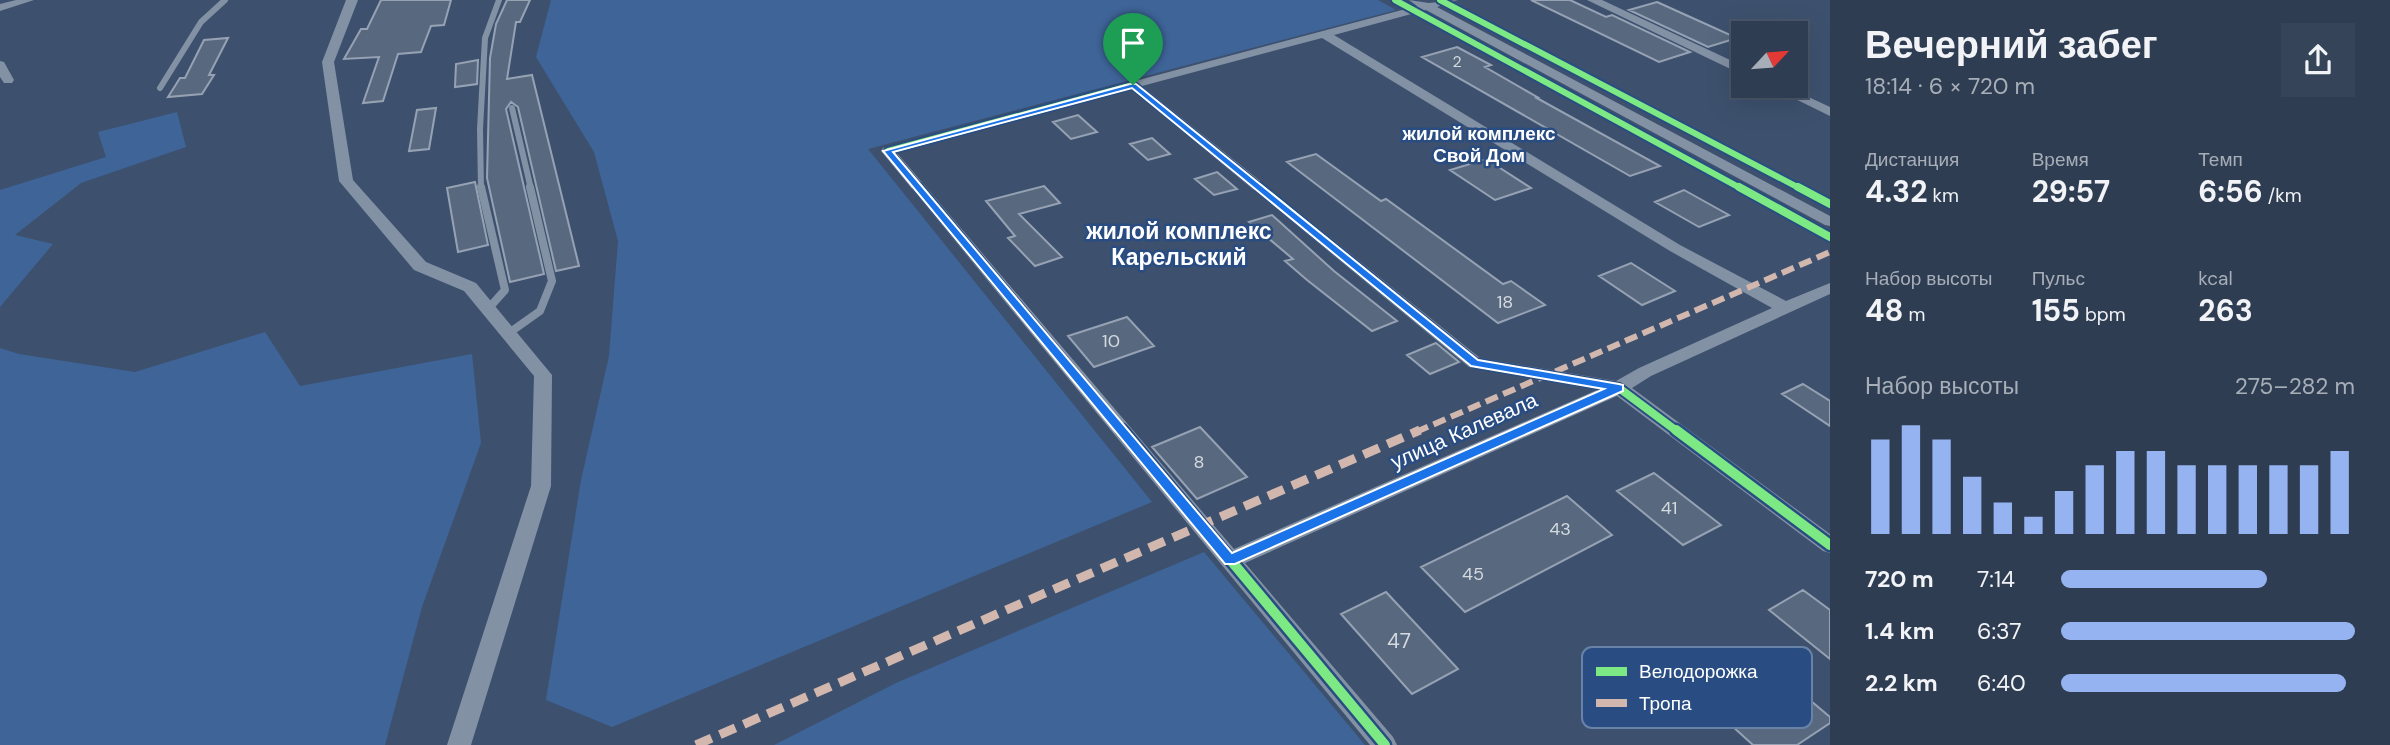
<!DOCTYPE html>
<html lang="ru">
<head>
<meta charset="utf-8">
<style>
	body { margin:0; font-family:"DM Sans",sans-serif; background:#364459; color:#f1f3f6; height:100vh; display:flex; flex-direction:column; font-size:26px; white-space:nowrap }
	* { box-sizing:border-box; margin:0 }
	p { font-size:23px; color:#a7aeb8 }
	.icon { flex:none; width:38px; height:38px; fill:none; stroke:currentColor; stroke-width:2; stroke-linecap:round; stroke-linejoin:round }
	.map { position:relative; flex:1; overflow:hidden }
	.side { display:flex; flex-direction:column; background:#2e3d52; width:560px }
	.side>* { flex:none }
	.needle { width:46px; rotate:64deg }
	.tools { position:absolute; left:1731px; top:21px; display:grid; gap:14px }
	.tools a { display:grid; place-items:center; width:77px; height:77px; border-radius:0px; background:#2e3d52; box-shadow:0 7px 28px #0002,0 0 0 2px #495669; font-size:35px }
	.pin { position:absolute; display:grid; place-items:center; width:60px; height:60px; color:#fff; margin:-72px -30px; border-radius:50% 50% 50% 0; rotate:-45deg; box-shadow:0 0 7px #0007 }
	.pin .icon { rotate:45deg }
	.round { display:grid; place-items:center; flex:none; width:74px; height:74px; border-radius:0px; background:#364459 }
	.summary { display:flex; align-items:center; justify-content:space-between; height:119px; padding:0 35px }
	h1 { font-size:38px; font-weight:700; line-height:52px }
	.stats { display:grid; grid-template-columns:repeat(3,1fr); gap:10px; height:119px; padding:7px 35px }
	.stats div { display:grid; align-content:center }
	.stats b { font-size:30px; font-weight:700 }
	.stats small { font-size:19px; font-weight:400 }
	.stats p { font-size:19px }
	.chart { height:196px; padding:14px 35px }
	.chart p { display:flex; justify-content:space-between }
	.chart svg { width:100%; height:126px; margin-top:7px; stroke:#95b2f1; stroke-width:6 }
	ul { padding:0 35px; list-style:none; font-size:23px }
	li { display:grid; grid-template-columns:112px 84px 1fr; align-items:center; height:52px }
	li i { height:18px; border-radius:9px; background:#95b2f1 }
	main { display:flex; flex:1; min-height:0 }
	.map>svg:first-child { display:block }
</style>
</head>
<body>
<main>
<div class="map">
<svg width="1830" height="745" viewBox="0 0 1830 745">
	<rect width="100%" height="100%" fill="#3d516e"/>
	<!-- green -->
	<path fill="#3e6498" d="M551,0H1378L1396,10L868,149L1152,502L612,727L546,700L581,480L609,356L618,241L594,152L536,57Z
		M177,112L186,147L81,183L15,235L53,244L0,307V190L106,157L98,132Z
		M265,332L300,386L472,354L481,443L422,607L385,745H0V348L19,354L135,372Z
		M1204,552L1365,745H774L898,682Z"/>
	<!-- building -->
	<path fill="#58697f" stroke="#96a2b3" stroke-width="2" d="M381,0H451L444,25L431,26L421,52L398,54L383,101L363,103L379,57L344,59L361,29H367Z
		M507,0H530L520,22H516L507,79L532,75L579,266L556,271L518,107L511,102L506,109L544,274L510,282L487,178L490,58L496,24Z
		M1531,0H1570L1606,17L1612,15L1690,52L1659,62Z
		M1657,2L1688,16L1737,38L1708,47L1629,10Z
		M228,38L209,75H214L202,94L168,97L180,78H185L204,40Z
		M1457,47L1491,65L1485,67L1537,97H1535L1660,166L1630,176L1422,57Z
		M478,60L477,84L455,87L456,64Z
		M436,108L429,149L409,151L417,110Z
		M1078,115L1097,132L1071,139L1053,122Z
		M1152,138L1170,154L1148,160L1130,144Z
		M1316,154L1381,201L1386,199L1503,284L1511,281L1545,305L1498,323L1287,162Z
		M1486,159L1531,188L1495,200L1450,170Z
		M1217,172L1237,189L1214,195L1195,179Z
		M475,182L488,245L458,252L447,188Z
		M1044,186L1060,203L1019,214L1062,257L1035,266L1008,238L1015,236L986,201Z
		M1684,190L1729,215L1699,227L1655,202Z
		M1272,215L1334,271L1397,321L1372,331L1307,280L1285,261L1293,259L1249,222Z
		M1631,263L1675,291L1642,305L1599,276Z
		M1127,317L1154,346L1094,367L1068,336Z
		M1436,343L1459,362L1430,374L1407,355Z
		M1803,384L1830,401V426L1782,394Z
		M1200,427L1247,477L1197,499L1152,447Z
		M1654,473L1721,525L1683,545L1617,491Z
		M1567,496L1612,535L1465,612L1421,567Z
		M1803,590L1830,610V659L1769,610Z
		M1386,592L1458,669L1412,694L1341,614Z
		M1772,668L1830,717V723L1797,745H1753L1710,706Z"/>
	<g fill="none" stroke-linecap="round" stroke-linejoin="round">
		<!-- lane-far1 -->
		<path stroke="#8391a4" stroke-width="6" d="M160,88L201,22L225,0
			M512,108L531,189
			M481,189L480,129L485,38L499,0"/>
		<!-- lane -->
		<path stroke="#8391a4" stroke-width="8" d="M481,187L505,290L488,309
			M509,333L540,311L552,281L530,187"/>
		<!-- street -->
		<path fill="#8391a4" fill-rule="evenodd" d="M16,0H34L0,11V4Z
			M346,0H358L334,62L353,180L426,262L476,283L552,375L551,486L471,745H447L531,486L534,376L464,291L414,270L339,181L322,62Z
			M1409,0L1429,3L1458,0L1437,7L1830,216V226L1825,225L1426,10L1334,35L1680,245L1786,301L1830,283V294L1651,376L1632,388L1830,534V553L1823,551L1617,396L1245,563L1393,737L1397,745H1370L881,151L883,148L1417,6ZM1322,38L1670,251L1772,308L1639,368L1616,381L1480,358L1142,86ZM1131,89L1469,367L1597,390L1234,549L897,153Z
			M1587,0H1602L1743,66V75Z
			M0,61L4,62L14,80L12,83H4L0,77Z
			M1769,86H1785L1830,107V116Z"/>
		<!-- quiet-far1 -->
		<path stroke="#d1b7ad" stroke-width="6" stroke-dasharray="13 6" stroke-linecap="butt" d="M1416,432L1830,252"/>
		<!-- quiet -->
		<path stroke="#d1b7ad" stroke-width="9" stroke-dasharray="17 9" stroke-linecap="butt" d="M696,745L1420,430"/>
		<!-- cycleway-far2 casing -->
		<g stroke="#294d82" stroke-width="10">
			<path id="cycleway-far2" d="M1395,0L1742,189
				M1440,0L1801,189
				M920,189L888,151L1133,85L1261,189"/>
		</g>
		<!-- cycleway-far1 casing -->
		<g stroke="#294d82" stroke-width="12">
			<path id="cycleway-far1" d="M918,187L1123,432
				M1259,187L1475,363L1619,388L1678,432
				M1739,187L1830,237
				M1798,187L1830,204"/>
		</g>
		<!-- cycleway casing -->
		<g stroke="#294d82" stroke-width="15">
			<path id="cycleway" d="M1122,430L1385,745
				M1676,430L1830,545"/>
		</g>
		<!-- cycleway-far2 -->
		<use href="#cycleway-far2" stroke="#7ce984" stroke-width="6"/>
		<!-- cycleway-far1 -->
		<use href="#cycleway-far1" stroke="#7ce984" stroke-width="8"/>
		<!-- cycleway -->
		<use href="#cycleway" stroke="#7ce984" stroke-width="10"/>
	</g>
	<!-- route -->
	<path fill="#1a73e8" stroke="#fff" stroke-width="2" fill-rule="evenodd" d="M1130,84H1136L1478,360L1619,384L1623,385V391L1235,564H1225L883,151ZM1132,88L1471,366L1604,389L1232,553L893,152Z"/>
	<g text-anchor="middle" dominant-baseline="central" stroke-width="5" stroke-linejoin="round" paint-order="stroke">
		<!-- far-number labels -->
		<g font-size="16" fill="#d5dadf">
			<text x="1457" y="61">2</text>
		</g>
		<!-- number labels -->
		<g font-size="18" fill="#d5dadf">
			<text x="1505" y="302">18</text>
			<text x="1111" y="341">10</text>
			<text x="1199" y="462">8</text>
			<text x="1669" y="508">41</text>
			<text x="1560" y="529">43</text>
			<text x="1473" y="574">45</text>
		</g>
		<!-- far-neighbourhood labels -->
		<g font-size="19" font-weight="bold" fill="#fff" stroke="#294d82">
			<text x="1479" y="133">жилой комплекс<tspan x="1479" dy="22">Свой Дом</tspan></text>
		</g>
		<!-- street labels -->
		<g font-size="21" fill="#fff" stroke="#294d82">
			<text transform="translate(1464 431) rotate(-24)">улица Калевала</text>
		</g>
		<!-- near-number labels -->
		<g font-size="21" fill="#d5dadf">
			<text x="1399" y="641">47</text>
		</g>
		<!-- neighbourhood labels -->
		<g font-size="23" font-weight="bold" fill="#fff" stroke="#294d82">
			<text x="1179" y="231">жилой комплекс<tspan x="1179" dy="26">Карельский</tspan></text>
		</g>
	</g>
	<!-- legend -->
	<rect x="1582" y="647" width="230" height="81" rx="10" fill="#294d82" stroke="#6982a8" stroke-width="2"/>
	<rect x="1596" y="667" width="31" height="9" fill="#7ce984"/>
	<rect x="1596" y="699" width="31" height="8" fill="#d1b7ad"/>
	<g font-size="19" fill="#fff">
		<text x="1639" y="678">Велодорожка</text>
		<text x="1639" y="710">Тропа</text>
	</g>
</svg>
<div class="tools">
<a><svg class="needle" viewBox="-14 -14 28 28"><path d="M0-13l5 13h-10z" fill="#e53935"/><path d="M0 13l5-13h-10z" fill="#a7aeb8"/></svg></a>
</div>
<div class="pin" style="left:1133px;top:85px;background:#1e9e55"><svg class="icon" aria-label="arrive" viewBox="0 0 24 24"><path d="M6 21V4h12l-3 4 3 4H6"/></svg></div>
</div>
<section class="side">
<div class="summary"><div><h1>Вечерний забег</h1><p>18:14 · 6 × 720 m</p></div><a class="round"><svg class="icon" aria-label="share" viewBox="0 0 24 24"><path d="M12 15V3M7 8l5-5 5 5M5 13v7h14v-7"/></svg></a></div>
<div class="stats">
<div><p>Дистанция</p><b>4.32<small> km</small></b></div>
<div><p>Время</p><b>29:57</b></div>
<div><p>Темп</p><b>6:56<small> /km</small></b></div>
</div>
<div class="stats">
<div><p>Набор высоты</p><b>48<small> m</small></b></div>
<div><p>Пульс</p><b>155<small> bpm</small></b></div>
<div><p>kcal</p><b>263</b></div>
</div>
<div class="chart"><p><span>Набор высоты</span>275–282 m</p>
<svg viewBox="0 0 160 44" preserveAspectRatio="none"><path d="M5 44V11M15 44V6M25 44V11M35 44V24M45 44V33M55 44V38M65 44V29M75 44V20M85 44V15M95 44V15M105 44V20M115 44V20M125 44V20M135 44V20M145 44V20M155 44V15"/></svg>
</div>
<ul>
<li><b>720 m</b>7:14<i style="width:70%"></i></li>
<li><b>1.4 km</b>6:37<i style="width:100%"></i></li>
<li><b>2.2 km</b>6:40<i style="width:97%"></i></li>
</ul>
</section>
</main>
</body>
</html>
